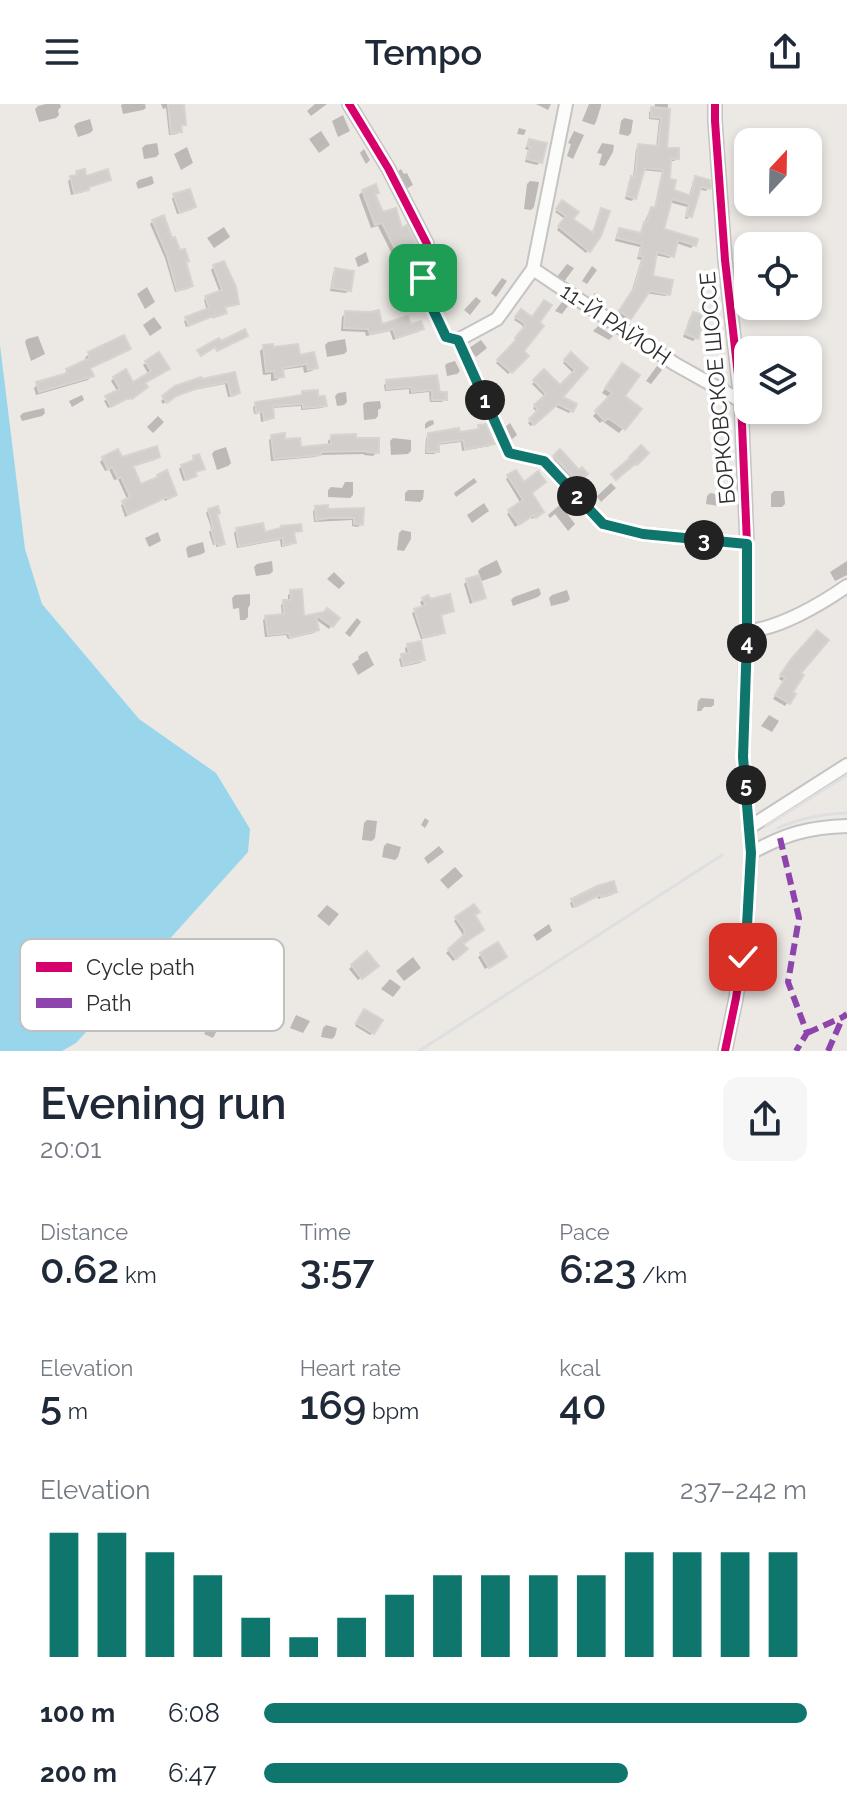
<!DOCTYPE html>
<html lang="en">
<head>
<meta charset="utf-8">
<style>
	body { margin:0; font-family:Raleway,sans-serif; background:#f6f6f7; color:#1f2937; height:100vh; display:flex; flex-direction:column; font-size:30px; white-space:nowrap }
	* { box-sizing:border-box; margin:0 }
	p { font-size:26px; color:#747a83 }
	.icon { flex:none; width:44px; height:44px; fill:none; stroke:currentColor; stroke-width:2; stroke-linecap:round; stroke-linejoin:round }
	.map { position:relative; height:947px; overflow:hidden }
	.sheet { display:flex; flex-direction:column; background:#fff; flex:1 }
	.sheet>* { flex:none }
	.needle { width:52px; rotate:22deg }
	.controls { position:absolute; left:734px; top:24px; display:grid; gap:16px }
	.controls a { display:grid; place-items:center; width:88px; height:88px; border-radius:16px; background:#fff; box-shadow:0 4px 12px #0003; font-size:40px }
	.pin { position:absolute; display:grid; place-items:center; width:68px; height:68px; color:#fff; margin:-34px; border-radius:16px; box-shadow:0 4px 12px #0006 }
	.km { position:absolute; width:40px; height:40px; margin:-20px; border-radius:50%; background:#222; color:#fff; font-size:22px; line-height:40px; text-align:center }
	.round { display:grid; place-items:center; flex:none; width:84px; height:84px; border-radius:16px; background:#f6f6f7 }
	.overview { display:flex; align-items:center; justify-content:space-between; height:136px; padding:0 40px }
	h1 { font-size:44px; font-weight:600; line-height:60px }
	.metrics { display:grid; grid-template-columns:repeat(3,1fr); gap:12px; height:136px; padding:8px 40px }
	.metrics div { display:grid; align-content:center }
	.metrics b { font-size:40px; font-weight:600 }
	.metrics small { font-size:22px; font-weight:400 }
	.metrics p { font-size:22px }
	.chart { height:224px; padding:16px 40px }
	.chart p { display:flex; justify-content:space-between }
	.chart svg { width:100%; height:144px; margin-top:8px; stroke:#0f766e; stroke-width:6 }
	ul { padding:0 40px; list-style:none; font-size:26px }
	li { display:grid; grid-template-columns:128px 96px 1fr; align-items:center; height:60px }
	li i { height:20px; border-radius:10px; background:#0f766e }
	header { display:flex; justify-content:space-between; align-items:center; height:104px; padding:0 40px; background:#fff; font-size:36px; font-weight:600 }
	.map>svg:first-child { display:block }
</style>
</head>
<body>
<header><svg class="icon" aria-label="menu" viewBox="0 0 24 24"><path d="M4 6h16M4 12h16M4 18h16"/></svg>Tempo<svg class="icon" aria-label="share" viewBox="0 0 24 24"><path d="M12 15V3M7 8l5-5 5 5M5 13v7h14v-7"/></svg></header>
<div class="map">
<svg width="847" height="947" viewBox="0 0 847 947">
	<rect width="100%" height="100%" fill="#ece8e4"/>
	<!-- water -->
	<path fill="#99d6ec" d="M0,241L25,445L42,500L139,615L216,669L250,725L248,748L76,939L62,947H0Z"/>
	<!-- shadow -->
	<path fill="#0003" d="M46,0H60L61,3L58,6L59,11L56,14L39,18L35,5L38,2Z
		M123,0H145L146,4L143,6L123,10L121,1Z
		M161,0H179L184,20L177,30L169,31L166,4L163,5Z
		M315,0H327L311,12L307,7Z
		M536,0H551L548,6Z
		M589,0H601V2L596,18L594,21L582,17Z
		M655,0H668L665,46L677,55L674,57H669L668,77L671,88L689,93L693,77L696,74L708,84L706,87L698,85L690,112L687,115L685,114L687,103L669,98L662,126L694,141L691,144L676,139L672,152L669,154L655,151L651,173L668,190L665,192L646,189L627,217L618,210L631,189L641,156L637,155L640,143L615,137L617,129L620,127L639,131L649,108L651,105L654,106L662,68L642,66L634,94L632,97L625,95L629,77L633,74L636,45L639,42L656,44L659,16L649,15V8L654,5Z
		M343,11L350,27L338,33L332,17Z
		M624,14L633,16L631,29L628,32L619,30L621,17Z
		M90,15L93,26L90,29L78,33L74,22L77,19Z
		M519,24L526,26L524,31L517,30Z
		M321,27L330,41L319,49L309,35Z
		M574,27L584,31L573,55L567,52L571,40L568,39Z
		M529,37L540,58L537,61L525,58L528,46L525,45Z
		M157,39L159,50L156,53L144,55L142,44L145,41Z
		M602,39L614,41L613,48L605,62L599,61L602,50L597,49Z
		M187,43L193,59L181,66L174,50Z
		M364,45L370,56L366,60L360,49Z
		M401,65L404,70L407,69L413,81L406,85L397,68Z
		M77,69L85,75H109L106,78L87,84L84,88L71,91L68,77Z
		M152,72L154,79L151,81L138,85L136,79L139,76Z
		M530,77L539,78L534,103L531,106L524,105L527,80Z
		M363,87L377,88L374,92L382,110L414,139L410,143L393,152L378,122L371,124L359,91Z
		M174,92L194,103L191,106L177,110L172,95Z
		M563,99L571,116L591,131L599,110L602,107L600,131L586,149L557,126L565,115L555,108Z
		M153,117L171,136L184,158L191,182L188,185L175,188L165,154L150,120Z
		M224,123L230,133L214,144L207,134Z
		M366,148L369,158L358,163L355,154Z
		M567,160L574,164L563,179L556,174Z
		M592,162L597,166L587,180L582,177Z
		M214,163L237,199L234,202L223,204L225,208L222,211L212,214V213L186,223L184,217L187,215L207,207L204,196L206,194L220,189L211,166Z
		M336,166L349,186L346,189L330,187L333,169Z
		M502,174L507,177L496,193L491,189Z
		M147,183L155,198L145,205L137,190Z
		M595,189L606,195L601,202L590,197Z
		M476,193L481,197L470,211L464,206Z
		M417,195L419,202L416,204L401,206L400,200L403,197Z
		M562,198L568,202L562,210L555,207Z
		M346,209L381,223L422,224L418,228L393,236L390,227L366,232L365,228L341,227L342,213Z
		M518,210L532,215L521,247L526,252L508,270L496,259L516,239L514,238L524,226L522,221L514,216Z
		M693,210L696,234L693,237L683,233L690,213Z
		M154,213L162,224L150,232L143,221Z
		M598,222L613,232L609,236L593,227Z
		M38,232L45,250L31,257L25,238L27,235Z
		M345,235L347,247L344,250L327,253L325,241L328,238Z
		M481,236L487,244L476,253L469,244Z
		M264,243L298,254L316,263L312,267L304,269L303,263L281,266V272L277,276L271,277V270L263,271L260,247Z
		M128,245L124,249L89,265L92,272L88,276L36,291L34,284L38,280L63,271L67,267L87,258L85,254L89,250Z
		M159,251L167,265L143,280L142,286L128,296L127,294L108,304L104,297L118,288L111,277L114,274L132,281L149,271L143,261Z
		M571,251L585,264L560,293L574,301L571,307L569,309L554,302L531,322L528,319L538,309L533,304L545,293L532,280L544,268L560,284L574,270L563,259Z
		M455,257L460,267L457,270L447,272L445,261L448,259Z
		M657,262L662,266L651,280L646,277Z
		M618,266L622,293L639,306L619,329L602,317L600,319L593,312L610,294L602,289Z
		M234,270L238,289L235,292L228,293L225,280L194,286L171,294L163,300L161,297L176,284Z
		M436,273L438,290L445,295L442,298H430L429,288L409,290V285L385,287L384,281L387,278Z
		M498,286L503,299L495,304L489,291Z
		M346,288L347,298L344,301L337,302L335,292L338,289Z
		M303,289L317,294L325,302L322,304L301,306V302L271,304L272,314L269,316L261,318L260,309L254,310L253,303L256,300L300,292Z
		M82,291L84,296L72,303L69,297Z
		M380,297L381,304L378,306V312L375,315L364,316L363,300L366,298Z
		M44,304L45,309L42,312L22,317L20,312L23,309Z
		M158,312L164,318L153,329L147,323Z
		M433,316L434,320L425,325V320L428,317Z
		M510,319L517,331L510,337L504,324Z
		M479,323L493,339L490,342L462,347L461,338L437,341V348L434,350H425L426,334L429,331H458L476,326Z
		M272,333L299,345L328,342V337L332,333L354,336L377,348L373,352L364,351V350L318,351L315,353L271,357L269,336Z
		M393,334L411,336V347L408,350L391,351L390,337Z
		M226,343L231,359L228,362L217,366L212,350L214,347Z
		M560,348L579,369L586,370L575,380L552,356Z
		M158,353L155,356L131,363L140,383L158,372L175,391L172,394L165,397L164,395L125,413L121,401L128,397L118,375L114,376L109,365L105,367L100,358L103,355Z
		M194,354L203,364L194,369V372L192,374L183,377L179,365L182,362L192,359L191,357Z
		M509,372L530,390L539,411L532,415L530,412L515,423L507,410L521,400L506,375Z
		M474,374L477,378L456,393L454,389Z
		M345,378H353V391L350,394L328,393V386L331,383L342,384Z
		M611,379L616,384L601,398L597,393L593,398L588,392L590,389L595,394Z
		M408,386H424L423,395L420,398L405,397V389Z
		M774,387H784L785,400L782,403H771V390Z
		M710,389L723,391L722,399L719,402L706,400L707,392Z
		M484,399L489,407L472,419L467,411Z
		M562,399L565,402L563,404L575,420L568,427L555,410L550,414L548,411Z
		M316,404L326,408L362,406L361,420L358,423L352,422V416L314,418L313,407Z
		M209,406L215,411L223,440L216,443V440L213,441L209,428L212,426L206,409Z
		M237,426L263,430L299,426L292,430L293,438L291,441L281,443L280,436L237,444L234,429Z
		M402,426L411,428V435L404,447L397,446L399,429Z
		M158,428L161,437L149,443L145,434Z
		M203,438L205,448L202,450L188,454L186,445L188,442Z
		M497,456L502,468L499,471L479,478L484,493L470,500L464,480L467,477L480,473L478,467L481,464Z
		M272,457L273,467L270,470L256,472L254,463L257,460Z
		M847,457V471L835,477L830,468Z
		M334,468L345,479L339,485L327,475Z
		M539,484L541,490L538,493L513,502L511,496L514,493Z
		M567,486L570,495L567,498L551,502L549,494L552,491Z
		M291,488L302,515L324,510L331,522L329,525L314,514L317,526L314,529L288,535L286,531L265,533L263,516L266,514L282,512L281,501L284,498H288V491Z
		M250,490V501L248,504V513L245,516H240L239,504L233,505L232,494L235,491Z
		M427,493L452,507L449,509L439,512L443,528L440,531L421,535L412,509L423,504L420,498Z
		M357,514L361,518L350,533L345,529Z
		M408,542L423,556L420,559L401,563L399,555L406,551L405,544Z
		M367,547L374,561L358,571L352,560L359,555L358,553L361,550Z
		M788,560L798,569L790,589L793,591L785,602L773,595L784,578L779,575Z
		M701,594L714,595V601L711,603H704L701,607H697L698,597Z
		M769,611L779,617L772,628L761,622Z
		M425,714L429,717L425,724L421,721Z
		M367,716L377,717L375,734L372,737L362,736L364,719Z
		M387,739L401,743L398,753L395,756L382,753L384,742Z
		M439,742L444,748L428,760L424,754Z
		M455,763L463,772L448,785L440,776Z
		M615,788L612,791L598,795L597,792L572,804L570,799L572,797Z
		M327,801L339,810L329,822L317,812Z
		M473,812L461,840L466,845L453,857L446,849L463,834V831L454,817L457,814Z
		M549,820L552,827L537,837L533,831Z
		M367,850L376,862L358,876L349,865Z
		M481,851L501,856L485,865L478,853Z
		M413,853L421,864L404,877L396,867Z
		M390,875L401,883L393,893L381,885Z
		M296,911L310,917L303,929L290,924Z
		M362,911L373,929L370,931L355,922Z
		M213,913L222,917L213,934L204,930Z
		M326,921L337,924L335,932L332,935L321,933L323,924Z"/>
	<!-- building -->
	<path fill="#d1cecb" stroke="#d7d4d0" stroke-width="2" d="M168,0H184L186,21H181L182,28L171,29Z
		M651,3L670,5L667,44H679V55H671L670,75L676,76L674,86L691,92L695,72L710,76L711,83L710,85L701,83L692,113L686,112L689,100L672,95L664,125L698,135L696,142L678,136L674,153L657,148L653,172L673,176L670,191L650,187L631,215L619,207L634,184L643,153L639,152L642,140L617,134L619,124L641,129L644,118H647L651,103L655,104L663,66L645,64L636,95L627,92L631,72L635,73L638,40L658,42L661,14L651,13Z
		M529,35L547,39L542,59L527,55L530,43L527,42Z
		M85,65L86,72L108,65L111,76L89,83V86L74,89L70,72L77,71L76,67Z
		M376,80L379,89L375,90L383,108L396,104L402,124L407,121L417,140L397,149L382,119L375,121L362,86Z
		M190,85L196,103L180,109L173,90Z
		M562,96L579,108L573,115L593,129L601,104L610,107L601,132L590,148L558,122L566,112L556,105Z
		M164,111L172,134L175,133L180,146L185,145L189,157L186,158L193,182L177,187L167,151L152,116Z
		M224,157L236,183L239,200L225,203L227,209L215,213V211L189,222L185,213L209,204L205,192L222,186L213,161Z
		M335,164L354,167L351,187L332,184Z
		M544,196L552,201L540,218L544,222L524,247L529,252L512,269L497,256L516,236L515,234L525,222L524,219L515,213L521,205L532,213Z
		M379,206L382,220L408,212L411,220L421,217L424,225L396,234L393,225L370,230L368,225L344,224L345,207L371,208Z
		M693,208L706,212L698,235L685,230Z
		M245,225L248,232L217,247L215,243L201,252L197,246L219,234L221,237Z
		M124,231L131,245L90,264L94,272L39,288L36,278L68,269L66,265L90,254L88,248Z
		M273,240V243L298,240L300,251L314,248L318,264L308,266L307,260L283,264L284,273L275,274L274,267L266,268L263,241Z
		M159,248L170,265L145,279L148,283L132,295L130,293L111,303L105,292L120,285L113,273L126,265L133,278L151,267L145,257Z
		M571,248L588,264L563,293L577,300L573,308L558,300L534,321L529,315L538,306L534,301L546,290L533,276L544,265L560,281L575,266L564,256Z
		M622,259L640,271L625,292L642,305L625,326L608,314L605,317L595,307L612,289L605,284Z
		M235,268L240,289L231,292L228,278L198,284L176,292L167,299L162,292L175,282L201,273L202,275Z
		M437,271L440,288H447V296H432V286L412,288L411,283L387,285L386,276Z
		M318,286V292H325L327,302L303,304V300L273,302L274,314L264,316L263,308H256L255,298L302,291V287Z
		M486,320L495,340L465,345L463,336L439,339V348H427L428,329L459,324L460,328L479,325L478,321Z
		M285,329V335L300,334L301,343L331,340V331L356,330V334H379V349L366,348V347L321,348V351L274,355L271,331Z
		M641,341L649,349L637,361L635,360L616,376L611,370L630,354L629,353Z
		M157,342L160,353L133,362L141,380L158,373L157,371L167,366L177,391L168,395L167,393L128,411L122,397L130,393L121,373L118,375L112,363L108,366L102,353L118,345L122,353Z
		M560,345L579,366L582,363L588,370L579,379L553,352Z
		M199,350L205,365L195,368L197,372L186,376L181,361L194,356L193,352Z
		M516,366L524,378L538,367L546,378L532,389L544,408L536,414L534,411L519,421L508,406L523,396L507,371Z
		M328,401V405L364,404L363,421L354,420V414H329L316,416L315,402Z
		M218,402L220,409L217,410L225,440L219,442L218,439L215,440L211,424H213L208,405Z
		M263,419L265,428L281,424V422L301,420L302,427L294,428L296,439L283,441V434L239,442L236,424Z
		M479,471L486,494L473,498L466,475Z
		M302,485L304,512L324,508L327,504L340,514L333,523L316,511L319,526L290,534L289,529L268,531L265,512L284,510L283,496H291L290,486Z
		M450,490L454,507L441,511L445,529L423,533L414,505L426,501L422,494L428,491L431,495Z
		M817,526L829,536L801,569L804,571L793,588L796,590L790,600L775,591L785,574L780,571L791,555Z
		M421,537L425,556L403,561L401,550L409,549L407,540Z
		M614,777L617,788L601,793L600,791L575,803L571,795L597,782Z
		M474,800L480,808L475,811L484,826L463,840L468,845L456,855L448,845L465,830L464,828L465,827L455,813Z
		M498,838L507,853L489,864L480,849Z
		M367,847L379,862L362,875L351,861Z
		M364,905L383,916L374,930L356,919Z"/>
	<g fill="none" stroke-linecap="round" stroke-linejoin="round">
		<!-- minor casing -->
		<g stroke="#c5c4c5" stroke-width="16">
			<path id="minor" d="M349,0L388,64L427,140L423,174L428,195L446,233L458,236L509,349L544,357L603,420L643,430L747,440
				M715,0V17L725,156L741,297L747,440V527L743,653L751,749L747,821L736,894L725,947
				M533,165L675,260L741,297
				M458,236L497,215L533,165L566,0
				M747,527C779,525 821,500 847,482
				M750,723L847,661
				M751,749C785,730 809,723 847,722"/>
		</g>
		<!-- minor -->
		<use href="#minor" stroke="#fcfcfb" stroke-width="12"/>
		<!-- rail -->
		<path stroke="#dfdfe1" stroke-width="3" d="M766,722L847,671
			M778,724C800,714 823,710 847,709
			M419,947L722,751"/>
		<!-- quiet -->
		<path stroke="#8e44ad" stroke-width="6" stroke-dasharray="12 6" stroke-linecap="butt" d="M780,734L799,814L788,878L807,929L796,947
			M807,929L843,913
			M828,947L843,913L847,910"/>
		<!-- cycleway casing -->
		<g stroke="#fff" stroke-width="13">
			<path id="cycleway" d="M349,0L388,64L427,140L423,174L428,195L446,233L458,236L509,349L544,357L603,420L643,430L747,440
				M715,0V17L725,156L741,297L747,440V527L743,653L751,749L747,821L736,894L725,947"/>
		</g>
		<!-- cycleway -->
		<use href="#cycleway" stroke="#d6006c" stroke-width="8"/>
	</g>
	<g fill="none" stroke-linecap="round" stroke-linejoin="round">
		<!-- route casing -->
		<g stroke="#fff" stroke-width="16">
			<path id="route" d="M423,174L428,195L446,233L458,236L509,349L544,357L603,420L643,430L747,440V534L743,653L751,749L747,821L743,853"/>
		</g>
		<!-- route -->
		<use href="#route" stroke="#0f766e" stroke-width="10"/>
	</g>
	<g text-anchor="middle" dominant-baseline="central" stroke-width="7" stroke-linejoin="round" paint-order="stroke">
		<!-- street labels -->
		<g font-size="22" fill="#2e2e2e" stroke="#fff">
			<text transform="translate(616 220) rotate(34)">11-Й РАЙОН</text>
			<text transform="translate(717 284) rotate(-95)">БОРКОВСКОЕ ШОССЕ</text>
		</g>
	</g>
	<!-- legend -->
	<rect x="20" y="835" width="264" height="92" rx="12" fill="#fff" stroke="#c0c0c0" stroke-width="2"/>
	<rect x="36" y="858" width="36" height="10" fill="#d6006c"/>
	<rect x="36" y="894" width="36" height="10" fill="#8e44ad"/>
	<g font-size="22" fill="#2e2e2e">
		<text x="86" y="871">Cycle path</text>
		<text x="86" y="907">Path</text>
	</g>
</svg>
<div class="controls">
<a><svg class="needle" viewBox="-14 -14 28 28"><path d="M0-13l5 13h-10z" fill="#e53935"/><path d="M0 13l5-13h-10z" fill="#747a83"/></svg></a>
<a><svg class="icon" aria-label="locate" viewBox="0 0 24 24"><circle cx="12" cy="12" r="6"/><path d="M12 2v4M12 18v4M2 12h4M18 12h4"/></svg></a>
<a><svg class="icon" aria-label="layers" viewBox="0 0 24 24"><path d="M12 4l9 5-9 5-9-5zM3 14l9 5 9-5"/></svg></a>
</div>
<div class="pin" style="left:423px;top:174px;background:#1e9e55"><svg class="icon" aria-label="arrive" viewBox="0 0 24 24"><path d="M6 21V4h12l-3 4 3 4H6"/></svg></div>
<div class="pin" style="left:743px;top:853px;background:#d93025"><svg class="icon" aria-label="check" viewBox="0 0 24 24"><path d="M5 12l5 5 9-10"/></svg></div>
<b class="km" style="left:485px;top:296px">1</b>
<b class="km" style="left:577px;top:392px">2</b>
<b class="km" style="left:704px;top:436px">3</b>
<b class="km" style="left:747px;top:539px">4</b>
<b class="km" style="left:746px;top:681px">5</b>
</div>
<section class="sheet">
<div class="overview"><div><h1>Evening run</h1><p>20:01</p></div><a class="round"><svg class="icon" aria-label="share" viewBox="0 0 24 24"><path d="M12 15V3M7 8l5-5 5 5M5 13v7h14v-7"/></svg></a></div>
<div class="metrics">
<div><p>Distance</p><b>0.62<small> km</small></b></div>
<div><p>Time</p><b>3:57</b></div>
<div><p>Pace</p><b>6:23<small> /km</small></b></div>
</div>
<div class="metrics">
<div><p>Elevation</p><b>5<small> m</small></b></div>
<div><p>Heart rate</p><b>169<small> bpm</small></b></div>
<div><p>kcal</p><b>40</b></div>
</div>
<div class="chart"><p><span>Elevation</span>237–242 m</p>
<svg viewBox="0 0 160 44" preserveAspectRatio="none"><path d="M5 44V6M15 44V6M25 44V12M35 44V19M45 44V32M55 44V38M65 44V32M75 44V25M85 44V19M95 44V19M105 44V19M115 44V19M125 44V12M135 44V12M145 44V12M155 44V12"/></svg>
</div>
<ul>
<li><b>100 m</b>6:08<i style="width:100%"></i></li>
<li><b>200 m</b>6:47<i style="width:67%"></i></li>
</ul>
</section>
</body>
</html>
